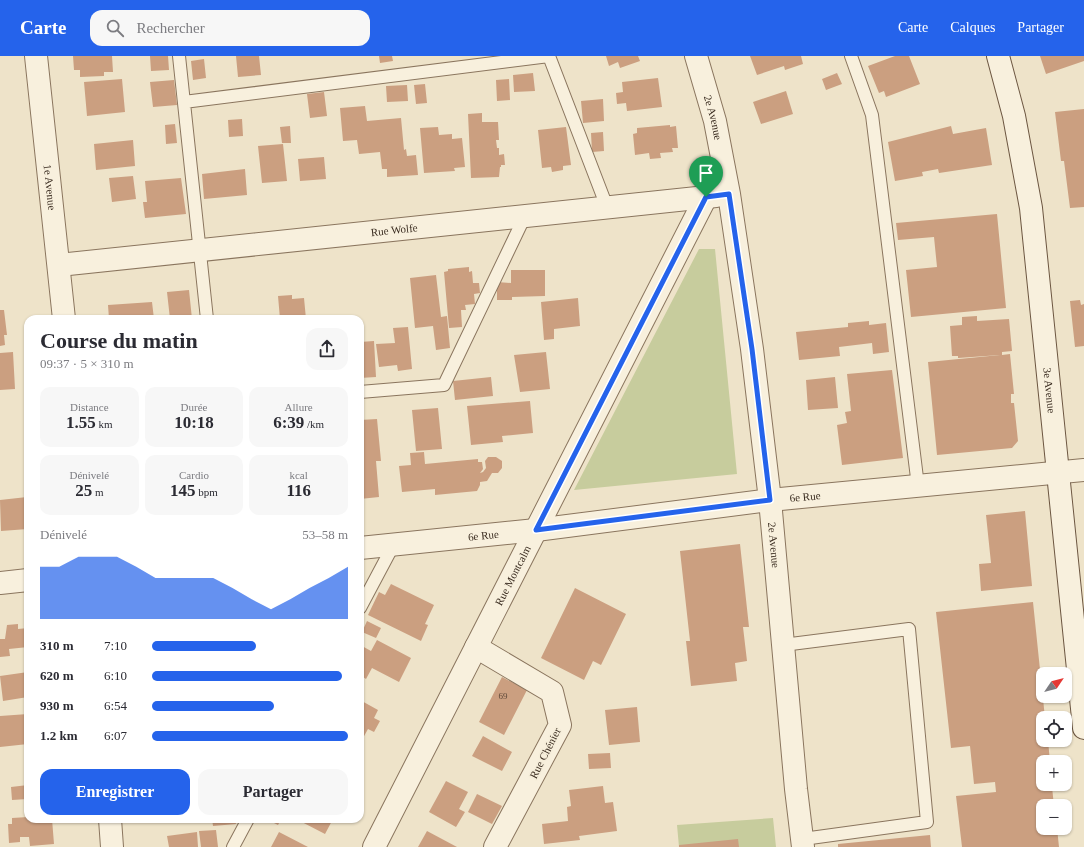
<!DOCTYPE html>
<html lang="fr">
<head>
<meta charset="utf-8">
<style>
	body { margin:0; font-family:Georgia,serif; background:#f7f7f7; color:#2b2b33; height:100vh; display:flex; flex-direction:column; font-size:15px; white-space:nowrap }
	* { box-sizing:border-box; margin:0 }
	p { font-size:13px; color:#7c7c81 }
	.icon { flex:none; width:22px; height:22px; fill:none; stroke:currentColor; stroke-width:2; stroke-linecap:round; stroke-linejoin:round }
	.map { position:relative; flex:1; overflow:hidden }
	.panel { position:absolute; left:24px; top:259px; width:340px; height:508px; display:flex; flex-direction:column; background:#fff; border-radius:12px; box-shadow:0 1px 3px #0004 }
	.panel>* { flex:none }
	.needle { width:26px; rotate:55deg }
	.buttons { position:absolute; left:1036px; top:611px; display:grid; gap:8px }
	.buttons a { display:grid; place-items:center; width:36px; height:36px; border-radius:8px; background:#fff; box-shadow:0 1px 3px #0004; font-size:20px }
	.pin { position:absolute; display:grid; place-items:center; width:34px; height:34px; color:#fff; margin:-41px -17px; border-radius:50% 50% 50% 0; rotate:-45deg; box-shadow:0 0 4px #0007 }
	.pin .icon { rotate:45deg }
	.round { display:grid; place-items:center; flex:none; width:42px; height:42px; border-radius:12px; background:#f7f7f7 }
	.overview { display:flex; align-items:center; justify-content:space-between; height:68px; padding:0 16px }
	h1 { font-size:22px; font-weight:700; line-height:30px }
	.stats { display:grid; grid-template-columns:repeat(3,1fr); gap:6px; height:68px; padding:4px 16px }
	.stats div { display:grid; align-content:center; border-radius:10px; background:#f7f7f7; text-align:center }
	.stats b { font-size:17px; font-weight:700 }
	.stats small { font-size:11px; font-weight:400 }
	.stats p { font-size:11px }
	.chart { height:112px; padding:8px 16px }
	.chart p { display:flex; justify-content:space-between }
	.chart svg { width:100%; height:72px; margin-top:4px; fill:#2563eb; opacity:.7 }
	.button { display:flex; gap:8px; margin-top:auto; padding:8px 16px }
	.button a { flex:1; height:46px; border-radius:12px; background:#2563eb; color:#fff; font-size:16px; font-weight:700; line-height:46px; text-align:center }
	.button a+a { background:#f7f7f7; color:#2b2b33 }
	ul { padding:0 16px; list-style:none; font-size:13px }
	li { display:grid; grid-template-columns:64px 48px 1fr; align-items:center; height:30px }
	li i { height:10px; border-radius:5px; background:#2563eb }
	header { display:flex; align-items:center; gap:24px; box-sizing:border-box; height:56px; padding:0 20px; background:#2563eb; color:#fff }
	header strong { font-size:19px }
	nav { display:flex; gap:22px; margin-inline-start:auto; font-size:14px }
	.search { width:280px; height:36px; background:#f7f7f7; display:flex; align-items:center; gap:10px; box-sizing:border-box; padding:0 14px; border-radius:12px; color:#7c7c81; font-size:15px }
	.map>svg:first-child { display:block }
</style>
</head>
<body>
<header>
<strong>Carte</strong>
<div class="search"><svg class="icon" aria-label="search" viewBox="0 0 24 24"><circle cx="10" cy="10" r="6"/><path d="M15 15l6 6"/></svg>Rechercher</div>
<nav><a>Carte</a><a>Calques</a><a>Partager</a></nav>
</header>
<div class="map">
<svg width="1084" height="791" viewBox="0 0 1084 791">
	<rect width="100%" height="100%" fill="#eee3c9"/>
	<!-- green -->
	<path fill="#c7cc9d" d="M699,193H715L737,418L574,434Z
		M773,762L776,791H679L677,769Z"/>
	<!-- building -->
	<path fill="#cb9f80" d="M73,0H112L113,16H104V20L80,21V14H74Z
		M150,0H168L169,14L151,15Z
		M236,0H259L261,19L238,21Z
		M379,0H392L393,5L380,7Z
		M606,0H638L640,5L620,12L618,6L609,10Z
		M750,0H801L803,8L785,14L784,10L757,19Z
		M895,0H909L920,28L886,41L884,35L879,37L868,10Z
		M1040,0H1084V5L1046,18Z
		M204,3L206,22L193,24L191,5Z
		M533,17L535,35L514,36L513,19Z
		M837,17L842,28L826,34L822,23Z
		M658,22L662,51L627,55L626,47L617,48L616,37L623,36L622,26Z
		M122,23L125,56L87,60L84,26Z
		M509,23L510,44L497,45L496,24Z
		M174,24L177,49L153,51L150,26Z
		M425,28L427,47L416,48L414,29Z
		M407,29L408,45L387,46L386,30Z
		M786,35L793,58L761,68L753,46Z
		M324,36L327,60L310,62L307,38Z
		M603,43L604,65L583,67L581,45Z
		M365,50L367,65L401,62L404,94L406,93L407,100L416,99L418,119L387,121V113H382L380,96L359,98L357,84L343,85L340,52Z
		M1084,53V151L1070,152L1064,105H1061L1055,56Z
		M482,57V66H498L499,84H496L497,92H499V99L504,98L505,109H501V111H500L499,121L471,122L468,58Z
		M242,63L243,80L229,81L228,64Z
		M175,68L177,87L166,88L165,69Z
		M670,69V71L676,70L678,92H672L673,96L660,97L661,102L650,103L649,97L635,99L633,78L637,77V72Z
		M290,70L291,87H282L280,71Z
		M951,70L953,78L986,72L992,109L939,117L938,113L922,116L923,120L895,125L888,86Z
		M438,71L439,79L452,78V83L462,82L465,111L454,112L455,115L424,117L420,72Z
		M566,71L571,109L563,110V114L552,116L551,111L542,112L538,74Z
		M603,76L604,95L592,96L591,77Z
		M133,84L135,110L96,114L94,88Z
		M283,88L287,125L262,127L258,90Z
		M324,101L326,123L300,125L298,103Z
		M245,113L247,139L204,143L202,118Z
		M133,120L136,143L112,146L109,122Z
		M181,122L186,158L145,162L143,146H147L145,125Z
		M997,158L1006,252L911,261L906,214L937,211L934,181L898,184L896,167Z
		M469,211V216L472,215L473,227H479L480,237L474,238L475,248L465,249L466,254H461L462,271L449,272L444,216L448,215V213Z
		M511,214H545V240L512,241V244H497V226L511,227Z
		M436,219L441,261L447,260L450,292L436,294L433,270L415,272L410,222Z
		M189,234L192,263H170L167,236Z
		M292,239V243L304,242L306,263H280L278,240Z
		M578,242L580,270L554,273V283L544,284L541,246Z
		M1080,244L1081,249L1084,248V290L1075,291L1070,245Z
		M152,246L154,263H109L108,249Z
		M0,254H4L7,279H4L5,289L0,290Z
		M977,260V265L1009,263L1012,295L1002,296V299L1010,298L1014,338H1011V347H1014L1018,385L1012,392L937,399L928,306L1000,299L958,302V300H952L950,270L962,269V261Z
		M869,265V269L886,267L889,296L873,298L872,287L839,291L840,300L799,304L796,276L848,271V267Z
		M408,271L412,313L398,315L397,309L379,311L376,288L395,287L393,272Z
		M374,285L376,321L360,322V286Z
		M13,296L15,333L0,334V297Z
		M546,296L550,333L520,336L514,299Z
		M892,314L903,402L842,409L837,369L847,367L845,356L851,355L847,318Z
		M491,321L493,340L455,344L453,325Z
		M835,321L838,352L808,354L806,324Z
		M530,345L533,377L502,380L503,386L471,389L467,350Z
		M438,352L442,393L416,395L412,354Z
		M377,363L381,405H376L379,441L360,443V364Z
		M424,396L425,408L478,403V406H482L483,413L480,417L483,416L486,412L485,405L488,401H496L502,405V412L498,417H492L487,425L480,426V429L477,435L435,439V433L402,436L399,410L411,409L410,397Z
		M27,441L28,473L1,475L0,444Z
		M1025,455L1032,530L981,535L979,508L991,507L986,459Z
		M740,488L749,571H743L747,605L735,607L737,625L691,630L686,585H690L680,495Z
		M391,528L434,549L425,568L428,569L421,585L368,559L379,536L385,539Z
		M575,532L626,558L601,609L593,605L584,624L541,602Z
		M1033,546L1045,662H1043V684H1048L1050,706H1043V728H1048L1049,731H1052L1054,750H1043V772H1057L1059,791H962L956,740L996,736L995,726L974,728L970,690L951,692L936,556Z
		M367,565L381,572L376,582L362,576Z
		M18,568V573L28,572V591L9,593L10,600L0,601V583H5L7,569Z
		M377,584L411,602L399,626L372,612L366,623L360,619V595L362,590L371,595Z
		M28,616V641L3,645L0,620Z
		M502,621L527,634L504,679L479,666Z
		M360,644L378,654L374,662L380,665L374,676L368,673L363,682L360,680Z
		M637,651L640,686L609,689L605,654Z
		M28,658V688L0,691V660Z
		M483,680L512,696L502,715L472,700Z
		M610,697L611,712L589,713L588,698Z
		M446,725L468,736L459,753L465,756L456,771L429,756Z
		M28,729V743L12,744L11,731Z
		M603,730L605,747L613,746L617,775L579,780L580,784L544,788L542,768L568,765L567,751L571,750L569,734Z
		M477,738L502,750L492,768L468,756Z
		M28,761V763H52L54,788L30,790L29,781H20V786L9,787L8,768H12V762Z
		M212,763H235L236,768L213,770Z
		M266,763H281L278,769Z
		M296,763H333L325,778Z
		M216,774L218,791H201L199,775Z
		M427,775L457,791H418Z
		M197,776L198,791H169L167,780Z
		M279,776L308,791H271Z
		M930,779L931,791H838V788Z
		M738,783L739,791H679V789Z"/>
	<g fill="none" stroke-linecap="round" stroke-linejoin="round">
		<!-- lane casing -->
		<g stroke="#8a755e" stroke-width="14">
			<path id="lane" d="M179,0L207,263
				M851,0L872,59L918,430
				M184,46L549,0L607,151
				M360,336L444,329L525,160
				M360,552L394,488
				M783,589L909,573L927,766L803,783
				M233,791L248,763"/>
		</g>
		<!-- street casing -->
		<g stroke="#8a755e" stroke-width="24">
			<g id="street">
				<path id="s1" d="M36,0L64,263"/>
				<path id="s2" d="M696,0L715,65L729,138L752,293L770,444L796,733L803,791"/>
				<path id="s3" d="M59,209L716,140"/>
				<path id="s4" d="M360,492L536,474L770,444L1084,414"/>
				<path d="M0,527L28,524"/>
				<path d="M476,591L552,636L560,669L495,791"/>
				<path d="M110,763L112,791"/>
				<path id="s5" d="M374,791L706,141"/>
			</g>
		</g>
		<!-- secondary casing -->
		<g stroke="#6c5641" stroke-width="24">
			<g id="secondary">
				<path id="s6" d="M998,0L1014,60L1031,152L1084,672"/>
			</g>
		</g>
		<!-- lane -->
		<use href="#lane" stroke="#f8f0dd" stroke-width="12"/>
		<!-- street -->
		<use href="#street" stroke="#f8f0dd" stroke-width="22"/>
		<!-- secondary -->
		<use href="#secondary" stroke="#f8f0dd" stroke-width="22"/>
	</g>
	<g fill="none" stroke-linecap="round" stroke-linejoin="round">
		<!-- route casing -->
		<g stroke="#fff" stroke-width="8">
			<path id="route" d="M729,138L752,293L770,444L536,474L706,141Z"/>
		</g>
		<!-- route -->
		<use href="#route" stroke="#2563eb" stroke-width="5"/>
	</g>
	<g text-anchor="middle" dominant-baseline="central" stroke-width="3" stroke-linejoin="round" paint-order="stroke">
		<!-- number labels -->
		<g font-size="9" fill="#5f4a39">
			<text x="503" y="640">69</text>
		</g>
		<!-- street labels -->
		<g font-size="11" fill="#3b2d21" stroke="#f5edd9">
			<text stroke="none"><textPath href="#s2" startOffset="64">2e Avenue</textPath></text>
			<text stroke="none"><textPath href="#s1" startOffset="132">1e Avenue</textPath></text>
			<text stroke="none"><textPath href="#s3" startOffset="337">Rue Wolfe</textPath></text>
			<text stroke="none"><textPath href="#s6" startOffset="339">3e Avenue</textPath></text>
			<text stroke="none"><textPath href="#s4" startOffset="448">6e Rue</textPath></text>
			<text stroke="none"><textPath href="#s4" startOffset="124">6e Rue</textPath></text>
			<text stroke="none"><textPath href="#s2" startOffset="496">2e Avenue</textPath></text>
			<text stroke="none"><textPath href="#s5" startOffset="305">Rue Montcalm</textPath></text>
			<text transform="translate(545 697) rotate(-63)">Rue Chénier</text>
		</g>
	</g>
</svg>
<div class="buttons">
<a><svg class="needle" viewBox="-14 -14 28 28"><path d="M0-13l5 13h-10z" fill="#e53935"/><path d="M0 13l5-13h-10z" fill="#7c7c81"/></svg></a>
<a><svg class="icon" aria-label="locate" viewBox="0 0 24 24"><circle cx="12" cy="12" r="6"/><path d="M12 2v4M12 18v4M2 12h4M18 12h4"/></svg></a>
<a>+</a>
<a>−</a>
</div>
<div class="pin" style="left:706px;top:141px;background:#1e9e55"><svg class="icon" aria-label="arrive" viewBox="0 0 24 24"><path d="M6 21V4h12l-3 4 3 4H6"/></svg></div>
<section class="panel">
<div class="overview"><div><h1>Course du matin</h1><p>09:37 · 5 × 310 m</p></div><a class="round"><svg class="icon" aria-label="share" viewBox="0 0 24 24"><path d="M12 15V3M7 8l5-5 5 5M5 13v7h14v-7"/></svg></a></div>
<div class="stats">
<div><p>Distance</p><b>1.55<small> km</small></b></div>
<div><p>Durée</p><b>10:18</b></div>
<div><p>Allure</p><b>6:39<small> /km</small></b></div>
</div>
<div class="stats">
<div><p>Dénivelé</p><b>25<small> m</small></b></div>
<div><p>Cardio</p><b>145<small> bpm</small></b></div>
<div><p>kcal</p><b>116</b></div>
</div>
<div class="chart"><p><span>Dénivelé</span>53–58 m</p>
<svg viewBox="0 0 160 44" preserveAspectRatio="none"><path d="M0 44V12L10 12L20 6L30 6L40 6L50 12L60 19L70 19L80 19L90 19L100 25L110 32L120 38L130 32L140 25L150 19L160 12V44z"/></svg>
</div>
<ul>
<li><b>310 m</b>7:10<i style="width:53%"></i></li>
<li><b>620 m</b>6:10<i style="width:97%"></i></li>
<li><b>930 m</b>6:54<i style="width:62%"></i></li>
<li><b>1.2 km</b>6:07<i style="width:100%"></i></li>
</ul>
<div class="button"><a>Enregistrer</a><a>Partager</a></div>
</section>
</div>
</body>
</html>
